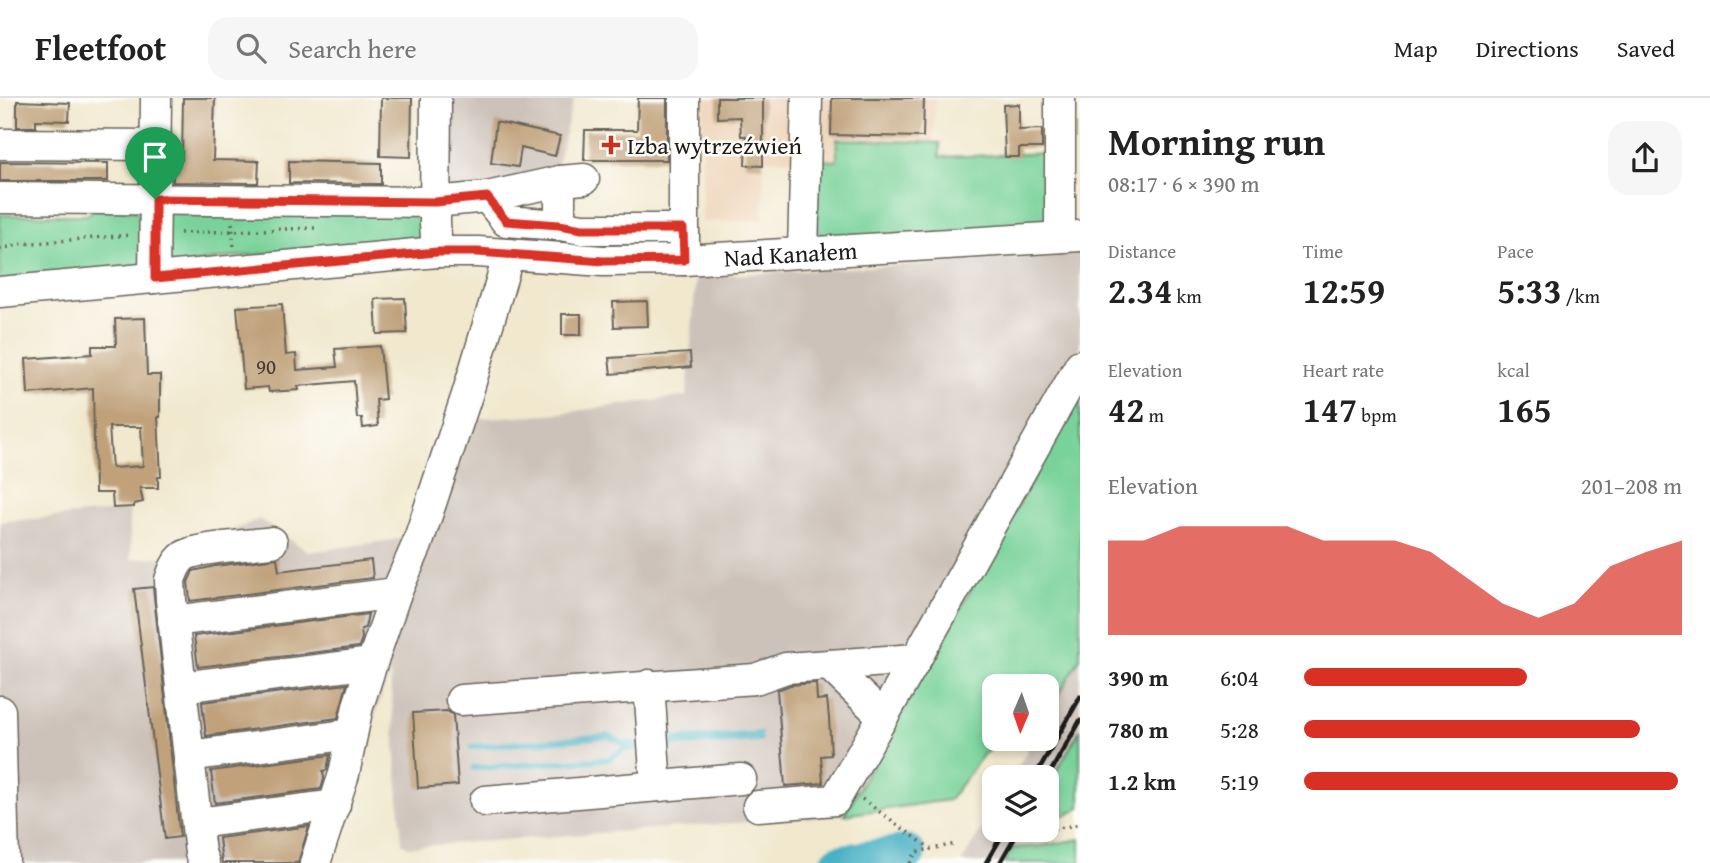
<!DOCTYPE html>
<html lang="en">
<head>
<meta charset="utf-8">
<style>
	body { margin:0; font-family:"Gentium Book Plus",serif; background:#f6f6f6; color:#222; height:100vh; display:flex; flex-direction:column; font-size:26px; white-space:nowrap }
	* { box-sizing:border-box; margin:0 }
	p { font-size:23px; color:#767676 }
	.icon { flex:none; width:38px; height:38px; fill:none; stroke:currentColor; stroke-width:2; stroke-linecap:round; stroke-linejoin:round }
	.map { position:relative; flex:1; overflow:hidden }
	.details { display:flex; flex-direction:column; background:#fff; width:630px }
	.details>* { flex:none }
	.needle { width:46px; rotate:182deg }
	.fabs { position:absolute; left:982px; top:576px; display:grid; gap:14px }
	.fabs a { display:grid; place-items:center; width:77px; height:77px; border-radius:14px; background:#fff; box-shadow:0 4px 10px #0003; font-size:35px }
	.pin { position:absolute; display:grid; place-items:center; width:60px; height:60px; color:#fff; margin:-72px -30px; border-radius:50% 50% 50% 0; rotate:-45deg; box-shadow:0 0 7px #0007 }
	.pin .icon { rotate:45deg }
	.round { display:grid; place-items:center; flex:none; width:74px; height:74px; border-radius:21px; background:#f6f6f6 }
	.head { display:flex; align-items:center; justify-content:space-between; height:119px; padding:0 28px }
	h1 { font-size:38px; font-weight:800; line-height:52px }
	.stats { display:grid; grid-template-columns:repeat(3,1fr); gap:10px; height:119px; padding:7px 28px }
	.stats div { display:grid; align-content:center }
	.stats b { font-size:35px; font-weight:800 }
	.stats small { font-size:19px; font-weight:400 }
	.stats p { font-size:19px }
	.chart { height:196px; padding:14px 28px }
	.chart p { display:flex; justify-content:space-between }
	.chart svg { width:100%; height:126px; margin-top:7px; fill:#d93025; opacity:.7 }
	ul { padding:0 28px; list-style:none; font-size:23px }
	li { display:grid; grid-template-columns:112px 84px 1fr; align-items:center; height:52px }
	li i { height:18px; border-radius:9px; background:#d93025 }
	header { display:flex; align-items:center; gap:42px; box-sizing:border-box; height:98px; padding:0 35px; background:#fff; border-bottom:2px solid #e0e0e0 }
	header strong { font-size:33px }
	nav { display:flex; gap:38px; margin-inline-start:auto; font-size:24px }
	.search { width:490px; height:63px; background:#f6f6f6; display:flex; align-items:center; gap:18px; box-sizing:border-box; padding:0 24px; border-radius:21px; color:#767676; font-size:26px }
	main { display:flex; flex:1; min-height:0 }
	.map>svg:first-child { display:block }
</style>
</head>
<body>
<header>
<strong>Fleetfoot</strong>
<div class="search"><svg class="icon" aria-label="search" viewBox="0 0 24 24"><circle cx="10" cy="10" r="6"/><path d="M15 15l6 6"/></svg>Search here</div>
<nav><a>Map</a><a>Directions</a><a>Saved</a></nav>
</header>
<main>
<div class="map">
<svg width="1080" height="765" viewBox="0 0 1080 765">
	<rect width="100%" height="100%" fill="#fdfcf7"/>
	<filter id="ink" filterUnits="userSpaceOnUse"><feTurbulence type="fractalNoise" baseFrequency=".0143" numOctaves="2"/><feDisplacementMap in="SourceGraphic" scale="14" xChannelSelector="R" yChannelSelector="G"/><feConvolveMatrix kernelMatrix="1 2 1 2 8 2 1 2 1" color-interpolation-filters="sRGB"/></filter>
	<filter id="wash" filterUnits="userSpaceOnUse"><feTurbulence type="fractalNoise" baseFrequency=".00686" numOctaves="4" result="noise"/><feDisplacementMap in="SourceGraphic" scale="28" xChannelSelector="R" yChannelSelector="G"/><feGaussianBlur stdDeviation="1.57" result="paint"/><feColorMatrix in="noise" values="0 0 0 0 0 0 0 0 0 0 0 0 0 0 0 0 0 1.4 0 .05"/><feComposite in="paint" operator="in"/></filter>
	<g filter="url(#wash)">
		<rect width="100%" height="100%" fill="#f1e8ce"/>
		<!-- built -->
		<path fill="#efd6bb" d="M703,0H935L933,44L837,41V63L764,61L763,122L702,124Z"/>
		<!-- industrial -->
		<path fill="#cdc2b9" d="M447,0H574L547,106L446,104Z
			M1080,154V298L844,717L408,749L402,745L390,574L322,765H0V424L129,412L131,461L172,458L259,421L309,454L435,436L470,321L562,315L687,298L696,179L1005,161Z
			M1080,560V632L1047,690L1046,679H1012L1034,641L1046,640L1047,618Z
			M994,711V732H1023L1004,765H961Z"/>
		<!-- green -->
		<path fill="#78d299" stroke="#4a775a" stroke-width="2" d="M837,41L940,45V59L1050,55L1049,128L826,143L817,131L818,62L837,63Z
			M99,107L146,115L142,171L0,189V117H87Z
			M420,111L423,140L407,151L398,143L233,159L169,169L165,112Z
			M1080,298V560L1047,618L1046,588H994V640L1006,641L984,656L949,702L844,717Z
			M1080,632V710L1067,717H1047V690Z
			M1080,741V765H1004L1013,750L1041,748Z"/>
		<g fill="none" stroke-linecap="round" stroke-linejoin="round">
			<!-- stream -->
			<path stroke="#47b1c5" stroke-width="6" d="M660,643L759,636
				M663,647L759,641
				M472,649L609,638L624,646L646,644
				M474,670L609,661L624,651L647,649"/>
			<!-- river -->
			<path stroke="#47b1c5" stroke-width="37" d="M839,765L907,755"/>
		</g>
		<g id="blocks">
			<!-- building -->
			<path fill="#c0a17a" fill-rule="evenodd" d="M183,0H215L213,62L259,63L258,85L173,84V62H182Z
				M381,0H412L411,59L380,58Z
				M638,0H667V62H584L585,32H637Z
				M717,0H763V68L745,67L746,38H741L740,19L717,20Z
				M832,0H924L923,39L831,37Z
				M17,3L70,5L69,23L36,22V29H17Z
				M1019,6V32L1042,31V50H1019V59H1005L1003,7Z
				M496,24L560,38L555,58L521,50L518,69L491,65Z
				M289,63L381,65V86L289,85Z
				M0,64L108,65V83H0Z
				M405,200L407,235L377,236L375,201Z
				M647,203L648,228L614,229L613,204Z
				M282,206L286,257L296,256L297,272L337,269L335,251L380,248L385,301L376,302L378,328L363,330L362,320H357L354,283L298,288L299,292L269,294L268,289L244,291L237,209Z
				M562,216H581V237H562Z
				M145,220L147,277H160V319H158L161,379H158V390H140L143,404L134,406V409L113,410L112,395H95L93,290L28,296L26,261L92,256V248H116L115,221ZM109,329H141L143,368L112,370Z
				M690,255L691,269L611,276L609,260Z
				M277,460L279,473L371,462L373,480L190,503L188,484L193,473L215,468Z
				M153,489L180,739L165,741L134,491Z
				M368,516L365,530L361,531L362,540L359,549L198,569L194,538Z
				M816,585L817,602L827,601L829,620L831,657L821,658L823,685L785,688L777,592L790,587Z
				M347,586L338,620L206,638L202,604Z
				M447,613L453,617L458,687L418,690L413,615Z
				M330,657L327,672L323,673L324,681L321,691L215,705L211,673Z
				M309,728L298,765H222L219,740Z"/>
		</g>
	</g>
	<g filter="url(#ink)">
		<use href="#blocks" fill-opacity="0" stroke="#67635a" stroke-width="2"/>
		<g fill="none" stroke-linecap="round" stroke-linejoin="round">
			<!-- minor casing -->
			<g stroke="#67635a" stroke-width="33">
				<g id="minor">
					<path d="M436,0L435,125L437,154"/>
					<path d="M684,0V162"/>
					<path d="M1060,0V139"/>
					<path d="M0,46L156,47"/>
					<path d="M487,99L506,123L560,127V83"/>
					<path d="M0,100L435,104L487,99L560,83L584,81"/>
					<path d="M560,127L582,131H683"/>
					<path d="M803,154L807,0"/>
					<path d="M154,180L156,0"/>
					<path id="s1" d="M0,194L437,154H478L603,163L684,162L1080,138"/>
					<path d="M173,523L396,495"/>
					<path d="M829,567L883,619"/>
					<path d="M649,587L656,688"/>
					<path d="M181,589L372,565"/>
					<path d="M461,602L755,581L786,570L916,561L1080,267"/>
					<path d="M0,613L4,765"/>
					<path d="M189,658L352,636"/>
					<path d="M485,703L741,681"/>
					<path d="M758,708L835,702L916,561"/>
					<path d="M197,725L335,707"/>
					<path d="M204,765L200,755L171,502L170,482C173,473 176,464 184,458C198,449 252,447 272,444"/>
					<path d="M315,765L344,676L358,608L372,565L396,495L417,447L467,297L509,156"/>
				</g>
			</g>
			<!-- path -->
			<path stroke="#67635a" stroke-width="3.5" stroke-dasharray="2 5" stroke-linecap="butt" d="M232,125L234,149
				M180,135L315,130
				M0,151L22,146L130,137
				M862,701L931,751L956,746
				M1054,731L1080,726
				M910,765L916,754L931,751"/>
			<!-- minor -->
			<use href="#minor" stroke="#fff" stroke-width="30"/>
			<!-- rail -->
			<path stroke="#1c1c1c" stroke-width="5" d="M1035,679L1080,599
				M1046,682L1080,623
				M986,765L1005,732
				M1000,765L1019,732"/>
		</g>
	</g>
	<g fill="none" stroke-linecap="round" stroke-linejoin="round" filter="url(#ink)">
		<!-- route casing -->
		<g stroke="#fff" stroke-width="14">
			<path id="route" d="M487,99L506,123L559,127L582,131H683L684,162L603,163L478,154H437L155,180V101L435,104Z"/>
		</g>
		<!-- route -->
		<use href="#route" stroke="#d93025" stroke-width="9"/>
	</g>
	<!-- markers -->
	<path fill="#c8321e" stroke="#fdfcf7" stroke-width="2.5" d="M607.5 36.5h7v7h7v7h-7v7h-7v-7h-7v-7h7z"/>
	<g text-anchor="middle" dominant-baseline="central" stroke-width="5" stroke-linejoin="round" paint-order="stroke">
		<!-- number labels -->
		<g font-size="21" fill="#453d34">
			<text x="266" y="268">90</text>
		</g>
		<!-- poi labels -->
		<g font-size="24" fill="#1c1c1c" stroke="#fdfcf7" text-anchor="start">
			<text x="627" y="47">Izba wytrzeźwień</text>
		</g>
		<!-- street labels -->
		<g font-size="24" fill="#1c1c1c" stroke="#fdfcf7">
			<text stroke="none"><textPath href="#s1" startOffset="793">Nad Kanałem</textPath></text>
		</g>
	</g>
</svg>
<div class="fabs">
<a><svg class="needle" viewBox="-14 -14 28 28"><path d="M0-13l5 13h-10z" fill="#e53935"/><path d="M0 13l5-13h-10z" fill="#767676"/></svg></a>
<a><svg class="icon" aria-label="layers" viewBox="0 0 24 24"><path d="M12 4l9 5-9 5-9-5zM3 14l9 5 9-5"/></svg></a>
</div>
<div class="pin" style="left:155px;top:101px;background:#1e9e55"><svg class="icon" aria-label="arrive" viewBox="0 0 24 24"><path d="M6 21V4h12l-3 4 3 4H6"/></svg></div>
</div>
<section class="details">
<div class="head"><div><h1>Morning run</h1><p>08:17 · 6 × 390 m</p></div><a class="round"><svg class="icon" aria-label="share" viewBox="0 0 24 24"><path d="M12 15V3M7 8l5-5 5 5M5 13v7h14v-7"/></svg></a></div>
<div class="stats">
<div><p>Distance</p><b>2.34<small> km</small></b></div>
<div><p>Time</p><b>12:59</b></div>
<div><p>Pace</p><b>5:33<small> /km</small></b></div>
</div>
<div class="stats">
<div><p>Elevation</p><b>42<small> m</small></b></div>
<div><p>Heart rate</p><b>147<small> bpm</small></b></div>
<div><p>kcal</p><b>165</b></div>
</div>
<div class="chart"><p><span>Elevation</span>201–208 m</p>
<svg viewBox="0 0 160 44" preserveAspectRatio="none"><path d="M0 44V11L10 11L20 6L30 6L40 6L50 6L60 11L70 11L80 11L90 15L100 24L110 33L120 38L130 33L140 20L150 15L160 11V44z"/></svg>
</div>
<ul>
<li><b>390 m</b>6:04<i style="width:59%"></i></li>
<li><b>780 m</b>5:28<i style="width:89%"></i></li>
<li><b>1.2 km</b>5:19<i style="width:99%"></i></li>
</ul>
</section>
</main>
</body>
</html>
